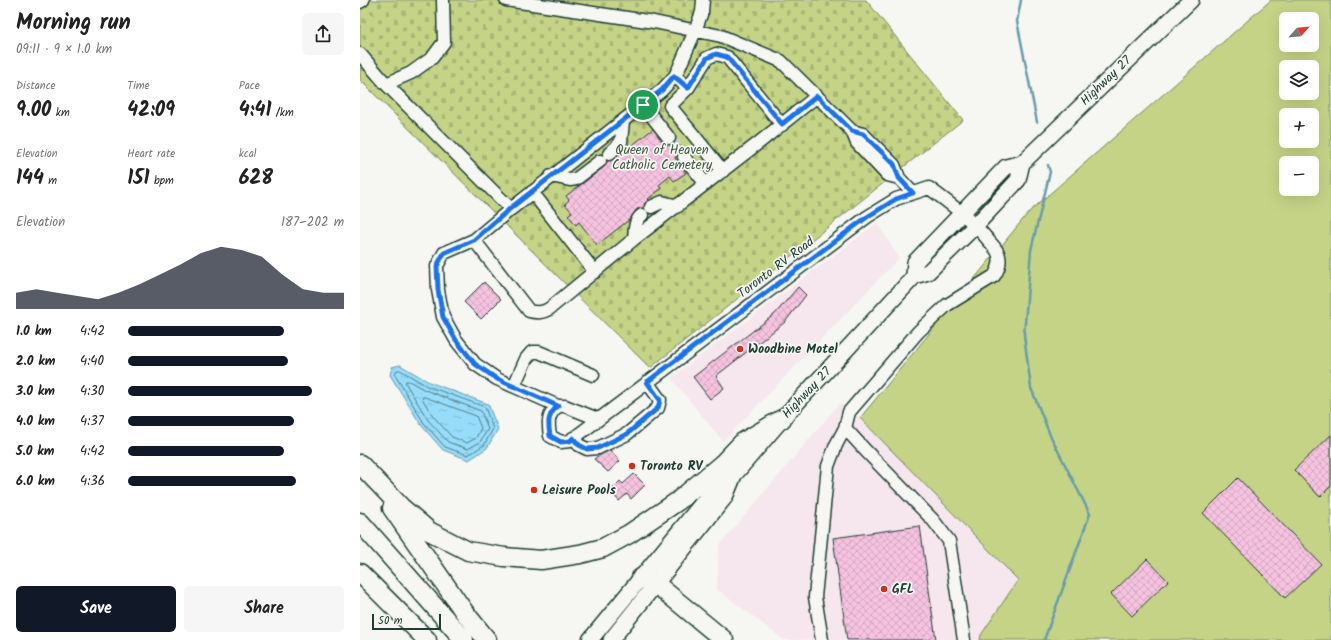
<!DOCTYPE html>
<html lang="en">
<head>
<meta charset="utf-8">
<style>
	body { margin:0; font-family:Kalam,sans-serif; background:#f6f6f6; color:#222; height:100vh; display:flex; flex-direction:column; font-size:15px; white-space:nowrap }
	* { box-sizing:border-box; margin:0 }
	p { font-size:13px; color:#767676 }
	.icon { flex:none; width:22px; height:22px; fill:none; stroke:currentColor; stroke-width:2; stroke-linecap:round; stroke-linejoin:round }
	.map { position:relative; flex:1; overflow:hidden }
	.drawer { display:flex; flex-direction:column; background:#fff; width:360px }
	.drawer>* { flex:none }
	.needle { width:26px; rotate:63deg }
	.controls { position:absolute; left:919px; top:12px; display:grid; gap:8px }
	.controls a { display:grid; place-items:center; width:40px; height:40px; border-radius:6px; background:#fff; box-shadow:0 4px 16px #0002; font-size:20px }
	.scale { position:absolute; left:12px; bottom:10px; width:69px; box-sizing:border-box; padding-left:4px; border:2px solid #1f3d34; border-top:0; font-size:11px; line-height:14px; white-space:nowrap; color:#1f3d34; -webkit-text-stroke:3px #f6f6f2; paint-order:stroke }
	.pin { position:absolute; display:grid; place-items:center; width:34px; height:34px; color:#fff; margin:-17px; border:2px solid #fff; border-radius:50%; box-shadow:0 1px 4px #0007 }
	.round { display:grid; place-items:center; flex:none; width:42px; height:42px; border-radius:6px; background:#f6f6f6 }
	.headline { display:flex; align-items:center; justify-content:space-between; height:68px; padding:0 16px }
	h1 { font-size:22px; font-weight:600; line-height:30px }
	.metrics { display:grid; grid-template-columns:repeat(3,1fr); gap:6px; height:68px; padding:4px 16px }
	.metrics div { display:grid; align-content:center }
	.metrics b { font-size:20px; font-weight:600 }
	.metrics small { font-size:11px; font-weight:400 }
	.metrics p { font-size:11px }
	.chart { height:112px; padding:8px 16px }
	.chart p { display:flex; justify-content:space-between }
	.chart svg { width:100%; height:72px; margin-top:4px; fill:#111827; opacity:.7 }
	.primary-button { display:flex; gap:8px; margin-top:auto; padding:8px 16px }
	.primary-button a { flex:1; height:46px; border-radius:6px; background:#111827; color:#fff; font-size:16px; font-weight:600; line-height:46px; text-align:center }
	.primary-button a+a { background:#f6f6f6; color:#222 }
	ul { padding:0 16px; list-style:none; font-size:13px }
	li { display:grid; grid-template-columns:64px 48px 1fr; align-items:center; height:30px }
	li i { height:10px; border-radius:5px; background:#111827 }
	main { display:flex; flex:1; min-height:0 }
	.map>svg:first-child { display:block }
</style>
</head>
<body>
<main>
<section class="drawer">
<div class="headline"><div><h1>Morning run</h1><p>09:11 · 9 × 1.0 km</p></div><a class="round"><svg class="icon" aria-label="share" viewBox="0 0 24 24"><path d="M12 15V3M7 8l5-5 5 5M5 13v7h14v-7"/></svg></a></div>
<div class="metrics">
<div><p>Distance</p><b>9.00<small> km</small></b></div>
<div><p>Time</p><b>42:09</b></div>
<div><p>Pace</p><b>4:41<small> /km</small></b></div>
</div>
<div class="metrics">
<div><p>Elevation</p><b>144<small> m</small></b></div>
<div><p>Heart rate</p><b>151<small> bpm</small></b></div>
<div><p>kcal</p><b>628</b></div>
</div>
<div class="chart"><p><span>Elevation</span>187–202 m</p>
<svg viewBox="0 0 160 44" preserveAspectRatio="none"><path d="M0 44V34L10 32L20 34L30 36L40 38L50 34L60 29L70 23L80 17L90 10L100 6L110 8L120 12L130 23L140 32L150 34L160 34V44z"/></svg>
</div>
<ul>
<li><b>1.0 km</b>4:42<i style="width:72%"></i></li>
<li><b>2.0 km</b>4:40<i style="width:74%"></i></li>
<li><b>3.0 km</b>4:30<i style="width:85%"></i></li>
<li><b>4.0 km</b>4:37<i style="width:77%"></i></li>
<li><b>5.0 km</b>4:42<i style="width:72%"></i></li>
<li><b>6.0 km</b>4:36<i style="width:78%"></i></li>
</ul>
<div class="primary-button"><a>Save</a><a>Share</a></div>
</section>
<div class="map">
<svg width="971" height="640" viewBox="0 0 971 640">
	<defs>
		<pattern id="cemetery-stones" width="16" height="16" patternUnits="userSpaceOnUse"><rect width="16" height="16" fill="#c5d387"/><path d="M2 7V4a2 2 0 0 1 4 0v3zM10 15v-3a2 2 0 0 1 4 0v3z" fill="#a9b675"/></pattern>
		<pattern id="water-ripples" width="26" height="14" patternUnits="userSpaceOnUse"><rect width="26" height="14" fill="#97dcfa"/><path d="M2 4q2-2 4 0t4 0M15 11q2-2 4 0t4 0" fill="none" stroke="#82bed7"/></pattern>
		<pattern id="building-cross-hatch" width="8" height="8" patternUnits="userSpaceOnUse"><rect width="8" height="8" fill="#f6c2e0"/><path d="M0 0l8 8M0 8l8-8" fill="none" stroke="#d2a8c1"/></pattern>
	</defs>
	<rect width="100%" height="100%" fill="#f6f6f2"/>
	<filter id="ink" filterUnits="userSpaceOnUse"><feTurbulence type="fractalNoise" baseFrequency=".025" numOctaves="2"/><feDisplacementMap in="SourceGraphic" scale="8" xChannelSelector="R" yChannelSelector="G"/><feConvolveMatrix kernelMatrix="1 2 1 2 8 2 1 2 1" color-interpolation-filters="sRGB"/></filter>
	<g filter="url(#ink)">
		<!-- built -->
		<path fill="#f6e6ed" d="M517,223L539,258L363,441L311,378Z
			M480,403L500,418L658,580L621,635L620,640H424L357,589L359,546Z"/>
		<!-- green -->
		<path fill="#c5d387" stroke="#72885e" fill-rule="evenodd" d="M911,0H971V640H620L621,635L658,580L500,418L669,212ZM926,19H952V45H926ZM926,67H952V93H926ZM926,115H952V141H926ZM926,163H952V189H926Z"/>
		<!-- cemetery -->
		<path fill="url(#cemetery-stones)" stroke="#72885e" d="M0,0H506L603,120L290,368L0,80Z"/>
		<!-- water -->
		<path fill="url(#water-ripples)" stroke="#679cab" d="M40,365L69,382L128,404L138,429L127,448L109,460L83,450L61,425L30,375L32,367Z"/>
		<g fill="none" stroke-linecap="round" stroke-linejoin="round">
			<!-- shore -->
			<path stroke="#4f7d83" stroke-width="1" d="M40,370L67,386L125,407L133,429L124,445L108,455L85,447L64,423L35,375L36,371Z
				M46,381H49L65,390L121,411L128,429L120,442L108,449L88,442L68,420L46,384Z
				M63,397H65L116,416L121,428L116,438L107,443L92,437L73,416L63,400Z"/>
			<!-- stream -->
			<path stroke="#679cab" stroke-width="2.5" d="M661,0L657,21L677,122
				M684,640L730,514L690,435L671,388L664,335L671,250L690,172L688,165"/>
		</g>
		<!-- building -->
		<path fill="url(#building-cross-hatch)" stroke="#1f3d34" d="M293,129L306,145H310L316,141L323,150L319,151L315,158L326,173L314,181L310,176L299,185L301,189L288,199L289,200L285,203L284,208L277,209L270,219L237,245L219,222L216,225L208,215L212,212L205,204L209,200L206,196L244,167L247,161L254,159L266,147L268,144L270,147Z
			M124,282L141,299L121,319L104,302Z
			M438,287L446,295L425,322L356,376L364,388L350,399L333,377L415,314Z
			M971,435V486L960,497L934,470Z
			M250,450L260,461L248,472L234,459L238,456Z
			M274,474L285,485L271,499L267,494L259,501L250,491L260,481L263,484Z
			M878,478L961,564L925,598L843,513Z
			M560,526L576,640H487L473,538Z
			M787,559L808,581L772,616L751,594Z"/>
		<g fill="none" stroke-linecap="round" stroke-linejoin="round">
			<!-- minor-tunnel -->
			<path stroke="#cbd1cc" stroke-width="12" stroke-dasharray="12 6" stroke-linecap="butt" d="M309,138L324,157"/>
			<!-- minor casing -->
			<g stroke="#1f3d34" stroke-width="15">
				<path id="minor" d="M146,0L294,22L361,36L421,61L492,131L497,143L527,175L539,178
					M0,2L3,0
					M0,54L26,84L151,209L114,240L84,253L77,266L78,290L83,317L96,340L115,364L137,379L198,406
					M315,76L328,88L347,58L356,54L367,57L422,125
					M26,84L51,73L72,58L84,42L83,0
					M328,88L310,106L363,171
					M283,105L309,138
					M492,131L503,134L534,165L539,178L553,193
					M249,154L261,142L263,121
					M324,157L346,184
					M191,176L210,180L216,179L240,161
					M172,192L235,272
					M291,207L302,202L318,206
					M151,209L302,90L315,76L319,68L335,31L342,12L343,0
					M274,239C275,230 274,221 282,215
					M114,240L169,311C177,313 182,313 189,309L274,239L401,141L457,96
					M154,386L166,359L172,352H179L233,375
					M238,419L205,406H198C187,415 188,423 190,436L201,442L210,441L507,217L536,199L569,188C592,205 611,219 629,241C633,246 638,250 639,256C641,264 638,270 634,276L587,305L558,332L489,412L485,428L476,445L468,466L455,597L462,640
					M485,428L506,451L573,520L589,541L604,640
					M213,438L219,445L227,449L238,448L267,434L298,408L300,400L287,382"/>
			</g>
			<!-- major casing -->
			<g stroke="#1f3d34" stroke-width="18">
				<path id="major" d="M554,276L568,272L616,225L658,180L662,163
					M230,640L354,489L374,475L422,419L550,281L554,276L555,262L646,167L662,163L831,0
					M251,640L365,497L374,475"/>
			</g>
			<!-- highway casing -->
			<g stroke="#1f3d34" stroke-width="21">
				<path id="highway" d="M0,464L41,507L69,531L108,551L144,557L181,560L220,554L243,548L269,534L318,501L363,463L383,442L422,419
					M32,508L105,613L127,640
					M0,522L104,640
					M0,573L67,640
					M281,578L296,584L364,640"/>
			</g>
			<!-- minor -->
			<use href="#minor" stroke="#f6f6f2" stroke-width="12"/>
			<!-- major -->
			<use href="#major" stroke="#f6f6f2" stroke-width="15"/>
			<!-- highway -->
			<use href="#highway" stroke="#f6f6f2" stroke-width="18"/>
		</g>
	</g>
	<g fill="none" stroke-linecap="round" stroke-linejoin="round" filter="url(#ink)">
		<!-- route casing -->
		<g stroke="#fff" stroke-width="8">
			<path id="route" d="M356,54L367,57L422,124L457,96L492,131L503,134L534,164L539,178L553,193L536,199L507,217L287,382L300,400L298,408L267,434L238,448L227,449L219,445L213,438L210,441L201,442L190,436C188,423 187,415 198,406L137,379L115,364L96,340L83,317L78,290L77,266L84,253L114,240L152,207L302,90L314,76L328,88L347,58Z"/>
		</g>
		<!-- route -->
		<use href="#route" stroke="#1a73e8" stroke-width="5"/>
	</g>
	<!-- markers -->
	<g fill="#c8321e" stroke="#f6f6f2" stroke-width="1.5">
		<circle cx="380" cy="349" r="4"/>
		<circle cx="272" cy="466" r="4"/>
		<circle cx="174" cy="490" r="4"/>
		<circle cx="524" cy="589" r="4"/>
	</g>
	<g text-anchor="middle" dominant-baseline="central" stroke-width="3.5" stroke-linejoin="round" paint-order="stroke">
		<!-- street labels -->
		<g font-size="13" fill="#1f3d34" stroke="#f6f6f2">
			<text transform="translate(746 81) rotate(-44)">Highway 27</text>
			<text transform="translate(416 268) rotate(-37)">Toronto RV Road</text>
			<text transform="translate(447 393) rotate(-47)">Highway 27</text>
		</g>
		<!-- park labels -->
		<g font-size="13" fill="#405b45" stroke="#f6f6f2">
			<text x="302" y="150">Queen of Heaven<tspan x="302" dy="15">Catholic Cemetery</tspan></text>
		</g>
		<!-- poi labels -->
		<g font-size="13" font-weight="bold" fill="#1f3d34" stroke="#f6f6f2" text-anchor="start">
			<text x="388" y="349">Woodbine Motel</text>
			<text x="280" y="466">Toronto RV</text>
			<text x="182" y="490">Leisure Pools</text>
			<text x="532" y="589">GFL</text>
		</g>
	</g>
</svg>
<div class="controls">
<a><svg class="needle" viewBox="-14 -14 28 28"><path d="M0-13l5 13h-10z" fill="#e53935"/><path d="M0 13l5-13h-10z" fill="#767676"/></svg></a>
<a><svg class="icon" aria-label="layers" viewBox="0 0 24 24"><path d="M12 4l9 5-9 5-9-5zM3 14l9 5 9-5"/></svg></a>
<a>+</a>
<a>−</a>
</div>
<div class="scale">50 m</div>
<div class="pin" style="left:283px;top:105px;background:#1e9e55"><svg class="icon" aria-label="arrive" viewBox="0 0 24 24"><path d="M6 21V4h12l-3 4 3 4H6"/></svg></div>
</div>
</main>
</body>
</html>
